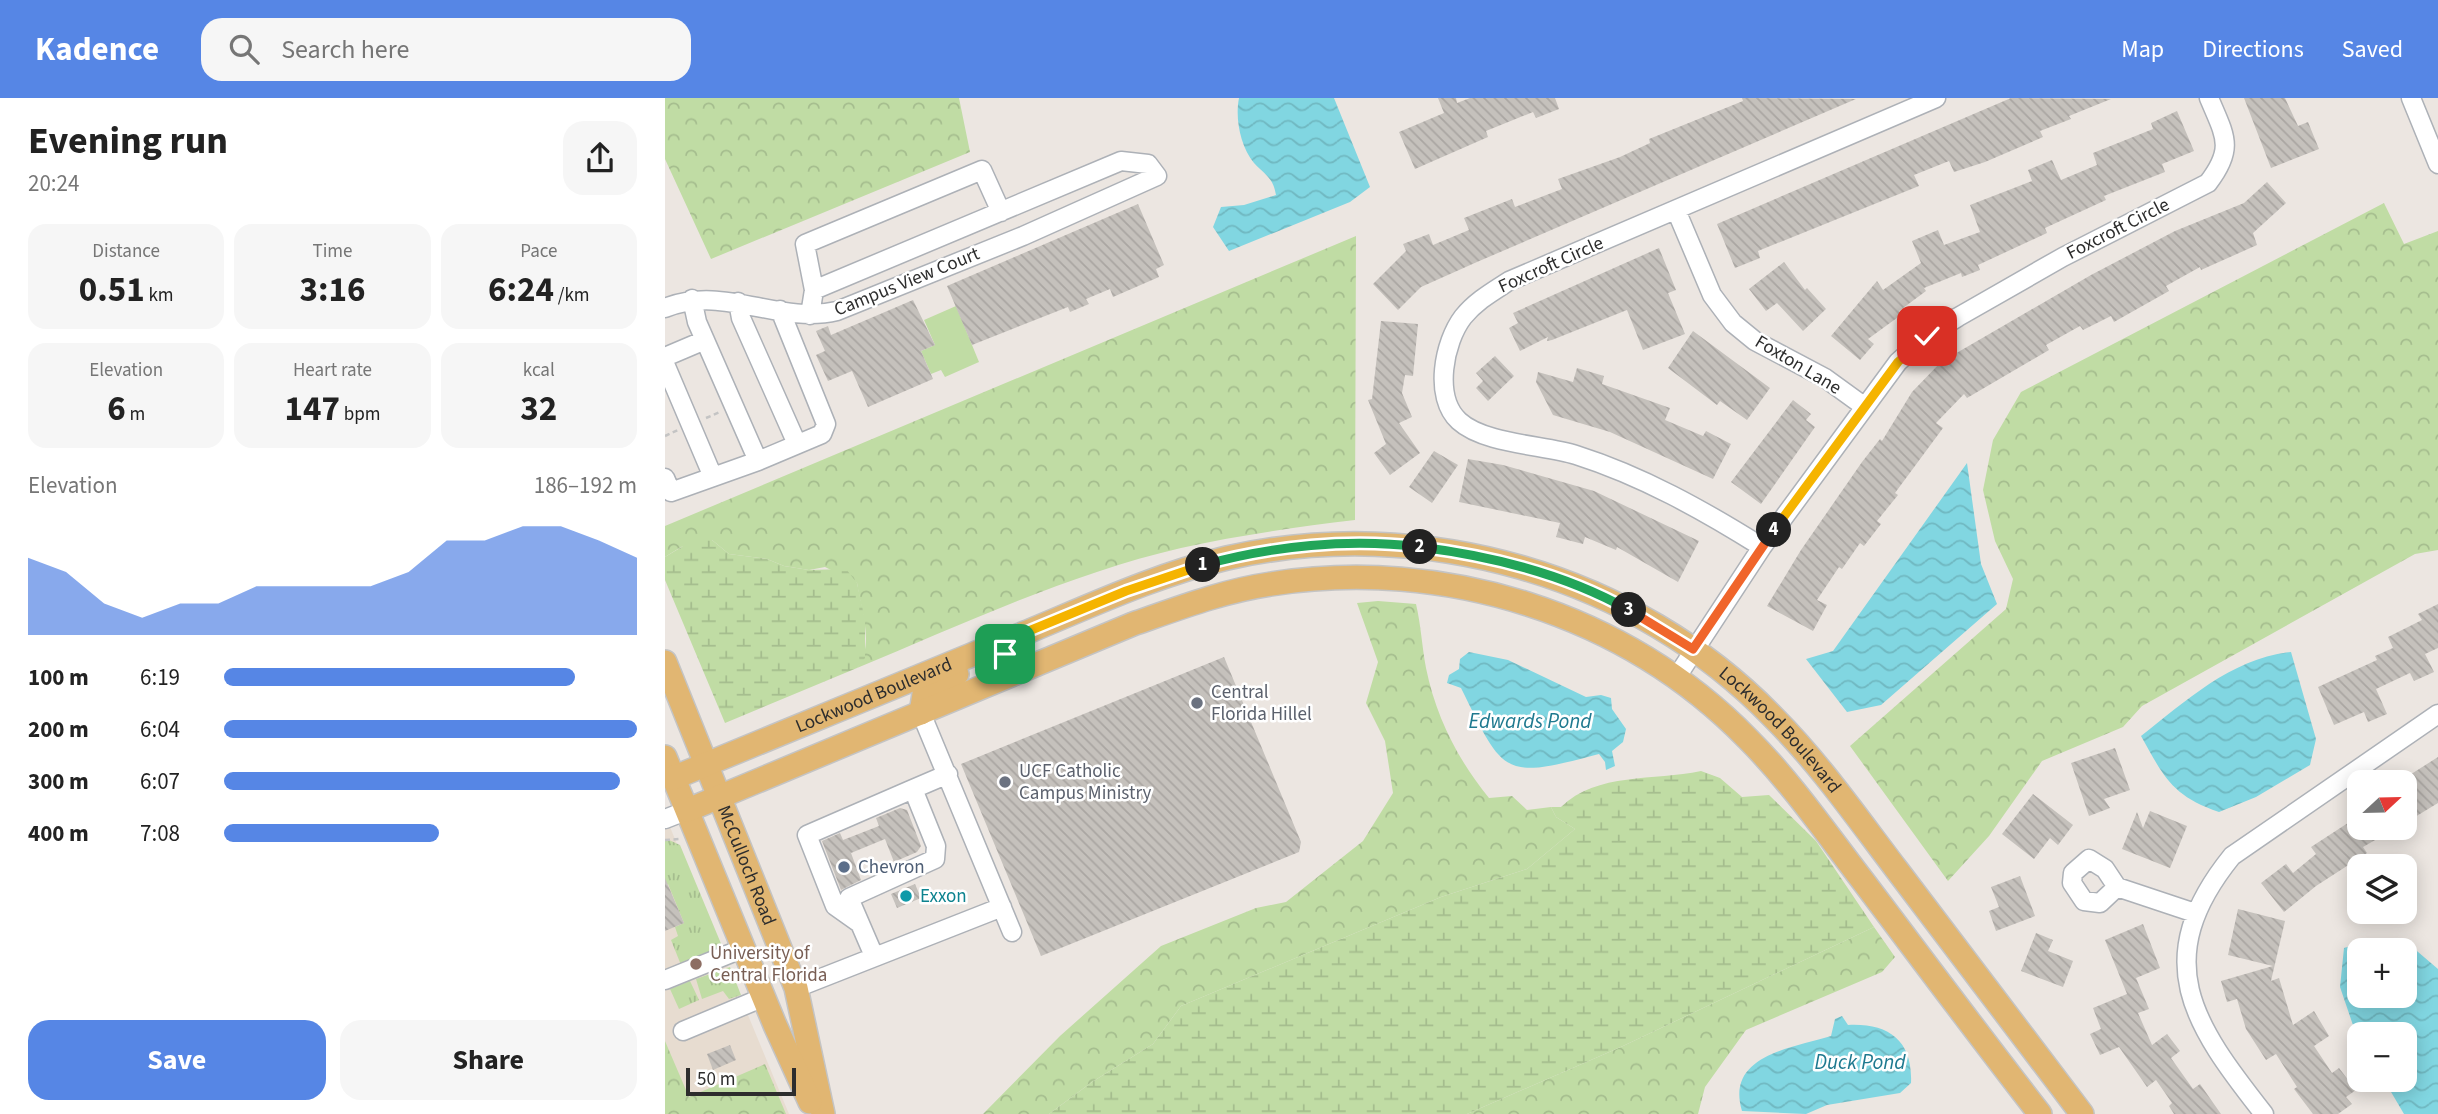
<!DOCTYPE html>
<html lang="en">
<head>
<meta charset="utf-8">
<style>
	body { margin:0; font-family:"Source Sans 3",sans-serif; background:#f6f6f6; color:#222; height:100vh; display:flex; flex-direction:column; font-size:26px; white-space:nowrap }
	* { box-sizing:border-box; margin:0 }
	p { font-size:23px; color:#767676 }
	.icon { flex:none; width:38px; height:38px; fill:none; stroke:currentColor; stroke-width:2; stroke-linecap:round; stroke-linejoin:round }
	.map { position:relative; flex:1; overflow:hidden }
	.sheet { display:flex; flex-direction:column; background:#fff; width:665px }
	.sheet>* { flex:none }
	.needle { width:46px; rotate:68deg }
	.buttons { position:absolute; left:1682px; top:672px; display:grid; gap:14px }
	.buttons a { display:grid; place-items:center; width:70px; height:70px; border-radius:14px; background:#fff; box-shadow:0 4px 18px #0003; font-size:35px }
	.scale { position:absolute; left:21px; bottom:18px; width:110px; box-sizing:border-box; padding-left:7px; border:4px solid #2d2d2d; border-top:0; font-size:19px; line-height:24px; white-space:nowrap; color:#2d2d2d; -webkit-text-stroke:5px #fff; paint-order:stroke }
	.pin { position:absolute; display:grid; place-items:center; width:60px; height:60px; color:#fff; margin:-30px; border-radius:14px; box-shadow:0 4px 10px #0006 }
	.km { position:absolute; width:35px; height:35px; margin:-18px; border-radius:50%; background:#222; color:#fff; font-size:19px; line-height:35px; text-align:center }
	.round { display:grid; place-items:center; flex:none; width:74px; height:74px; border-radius:21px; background:#f6f6f6 }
	.overview { display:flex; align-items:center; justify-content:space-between; height:119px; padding:0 28px }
	h1 { font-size:38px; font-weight:700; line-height:52px }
	.stats { display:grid; grid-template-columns:repeat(3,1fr); gap:10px; height:119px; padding:7px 28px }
	.stats div { display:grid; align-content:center; border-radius:18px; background:#f6f6f6; text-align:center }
	.stats b { font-size:35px; font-weight:700 }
	.stats small { font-size:19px; font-weight:400 }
	.stats p { font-size:19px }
	.chart { height:196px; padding:14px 28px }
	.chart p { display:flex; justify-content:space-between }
	.chart svg { width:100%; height:126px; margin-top:7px; fill:#5686e5; opacity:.7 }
	.button { display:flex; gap:14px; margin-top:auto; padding:14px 28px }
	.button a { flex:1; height:80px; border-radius:21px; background:#5686e5; color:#fff; font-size:28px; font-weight:700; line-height:80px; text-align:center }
	.button a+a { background:#f6f6f6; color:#222 }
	ul { padding:0 28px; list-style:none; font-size:23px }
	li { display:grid; grid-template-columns:112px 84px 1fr; align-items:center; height:52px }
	li i { height:18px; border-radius:9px; background:#5686e5 }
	header { display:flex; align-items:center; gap:42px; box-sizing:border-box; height:98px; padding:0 35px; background:#5686e5; color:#fff }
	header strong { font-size:33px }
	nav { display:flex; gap:38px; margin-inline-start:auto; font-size:24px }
	.search { width:490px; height:63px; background:#f6f6f6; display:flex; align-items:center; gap:18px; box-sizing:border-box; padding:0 24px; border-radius:21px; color:#767676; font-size:26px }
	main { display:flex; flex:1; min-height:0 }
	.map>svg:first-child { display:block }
</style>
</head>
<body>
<header>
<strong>Kadence</strong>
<div class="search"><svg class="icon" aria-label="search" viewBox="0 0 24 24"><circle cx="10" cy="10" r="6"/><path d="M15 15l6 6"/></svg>Search here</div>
<nav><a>Map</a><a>Directions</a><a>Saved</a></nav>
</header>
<main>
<section class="sheet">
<div class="overview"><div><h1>Evening run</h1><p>20:24</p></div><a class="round"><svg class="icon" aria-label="share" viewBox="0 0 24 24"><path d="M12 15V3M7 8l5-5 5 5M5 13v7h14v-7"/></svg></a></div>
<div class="stats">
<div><p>Distance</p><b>0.51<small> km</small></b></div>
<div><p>Time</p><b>3:16</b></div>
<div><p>Pace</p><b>6:24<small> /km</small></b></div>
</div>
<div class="stats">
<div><p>Elevation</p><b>6<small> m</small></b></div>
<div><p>Heart rate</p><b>147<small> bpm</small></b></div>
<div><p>kcal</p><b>32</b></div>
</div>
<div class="chart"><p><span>Elevation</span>186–192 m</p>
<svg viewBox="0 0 160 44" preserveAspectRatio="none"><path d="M0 44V17L10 22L20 33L30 38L40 33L50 33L60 27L70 27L80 27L90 27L100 22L110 11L120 11L130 6L140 6L150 11L160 17V44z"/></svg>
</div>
<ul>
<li><b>100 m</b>6:19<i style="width:85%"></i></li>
<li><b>200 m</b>6:04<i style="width:100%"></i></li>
<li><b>300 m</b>6:07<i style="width:96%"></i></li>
<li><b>400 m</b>7:08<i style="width:52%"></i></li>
</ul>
<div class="button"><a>Save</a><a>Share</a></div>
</section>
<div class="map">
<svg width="1773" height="1016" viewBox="0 0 1773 1016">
	<defs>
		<pattern id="grass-tufts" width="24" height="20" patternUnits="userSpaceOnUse" patternTransform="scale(1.75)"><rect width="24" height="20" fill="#c0dca4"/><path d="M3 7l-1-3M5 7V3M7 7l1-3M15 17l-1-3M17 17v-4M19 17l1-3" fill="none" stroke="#a5bd8e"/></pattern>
		<pattern id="forest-crowns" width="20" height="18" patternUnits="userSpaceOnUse" patternTransform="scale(1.75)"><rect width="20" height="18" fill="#c0dca4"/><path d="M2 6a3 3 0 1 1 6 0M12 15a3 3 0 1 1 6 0" fill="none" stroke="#a5bd8e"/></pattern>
		<pattern id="wetland-marsh" width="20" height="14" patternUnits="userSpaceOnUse" patternTransform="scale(1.75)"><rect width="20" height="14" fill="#c0dca4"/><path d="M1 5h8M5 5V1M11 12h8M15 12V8" fill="none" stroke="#a5bd8e"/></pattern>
		<pattern id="water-waves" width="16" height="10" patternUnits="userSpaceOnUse" patternTransform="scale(1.75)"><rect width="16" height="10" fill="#81d6e1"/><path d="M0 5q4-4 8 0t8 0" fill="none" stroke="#70b8c1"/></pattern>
		<pattern id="building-back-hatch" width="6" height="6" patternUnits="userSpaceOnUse" patternTransform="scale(1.75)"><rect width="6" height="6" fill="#c5c1bc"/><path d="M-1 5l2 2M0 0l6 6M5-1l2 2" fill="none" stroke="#aaa6a2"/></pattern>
	</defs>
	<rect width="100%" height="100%" fill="#ece6e1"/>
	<!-- education -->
	<path fill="#e7dcd0" d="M0,717L124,1016H0Z"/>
	<!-- grass -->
	<path fill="url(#grass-tufts)" d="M4,742L15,747L57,848L52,854L16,867L6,842L13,838L10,829L19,825L3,786L0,787V743Z
		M65,869L76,897L64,901L58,893L37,901L31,881Z
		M25,883L34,902L14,911L5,891Z"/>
	<!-- forest -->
	<path fill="url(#forest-crowns)" d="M0,0H294L305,54L46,161L0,61Z
		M1719,105L1739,146L1773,133V452L1750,456L1477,608L1458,629L1377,663L1324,738L1283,783L1185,648L1341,511L1348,481L1330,443L1318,392L1328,342L1356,294Z
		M691,138L690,422C632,429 574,437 516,450C404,476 298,526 192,570C210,547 196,512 192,485L160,469L144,472L119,468L102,461L64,456L47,442L16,449L0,459V428Z
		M713,503L751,506C756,527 757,549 761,570C771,619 793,662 824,700L847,698L862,712L886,709L891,719L910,731L862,771L776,799L516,908L488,946L427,984L384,1016H318L395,938L496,848L591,810L621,804L698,743L728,695L720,643L701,605L713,564L692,505Z
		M1209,829L1230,859L1217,874L1081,932L1040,989L1033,1016H802L958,948Z
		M0,943L24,999L100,966L121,1016H0Z"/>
	<!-- wetland -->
	<path fill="url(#wetland-marsh)" d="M33,439L47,442L64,456L102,461L119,468L144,472L181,471L192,485L200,522V560L192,570L60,625L0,482V459Z
		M1036,673L1055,680L1077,699L1104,697L1151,743L1209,829L958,948L802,1016H384L427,984L488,946L516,908L776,799L862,771L910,731L891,719L886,709H896C932,674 989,683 1036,673Z"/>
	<!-- park -->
	<path fill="#c0dca4" d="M291,208L314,264L280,279L276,272L266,276L256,253L270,247L259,222Z"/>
	<!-- water -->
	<path fill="url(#water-waves)" fill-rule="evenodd" d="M574,0H669L705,89L685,104L564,153L548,129L556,109L579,107L611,97C608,79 600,77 589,65C575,48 570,20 574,0Z
		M1302,365L1316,466L1332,506L1216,607L1182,614L1141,561L1168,553Z
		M804,554L843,562L921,599L936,597L946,600L947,611L961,631L958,644L947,653L950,668L941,672L940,664L934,656C837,682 839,677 796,590L782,585L784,577L794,571L795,561Z
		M1626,554L1651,641L1645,667L1591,699L1554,714C1507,698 1499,679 1476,638C1521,603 1567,560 1626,554Z
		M1706,842H1739L1773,871V1016H1739L1719,982H1740V936H1694V941L1691,936L1675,889L1679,850ZM1740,852V898H1694V852Z
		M1177,918L1183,927C1223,925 1248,942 1246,985L1235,995L1162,1007L1141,1016L1077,1013C1060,957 1127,950 1166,938L1170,921Z"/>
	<!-- building -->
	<path fill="url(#building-back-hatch)" d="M773,0H791L792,5L805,0H890L894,11L871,20L868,14L821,33L823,39L750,71L734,34L779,15Z
		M1077,0L1191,1L812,164L756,189L733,212L708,186L741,153L738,146L764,136L768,147L804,132L799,120L847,101L850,109L897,91L893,81L955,59L985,45L984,41L1078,3Z
		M1346,0L1446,1L1404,18L1406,21L1375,33L1378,39L1320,64L1289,74L1284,63L1249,77L1254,88L1093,153L1095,160L1070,170L1052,126Z
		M1579,0H1620L1633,28L1643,24L1654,51L1606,70Z
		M1512,13L1529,53L1497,66L1500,74L1439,98L1441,102L1380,130L1382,135L1313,167L1315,172L1297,179L1296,175L1259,190L1261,193L1234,213L1236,217L1203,241L1209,246L1195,262L1166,238L1212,183L1218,192L1256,165L1247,143L1273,132L1279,147L1315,134L1305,107L1367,83L1363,72L1387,62L1396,82L1432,67L1428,55L1488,31L1486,25Z
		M1602,84L1621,105L1588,135L1592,147L1536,172L1535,169L1501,188L1504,193L1449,224L1446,218L1418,232L1415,228L1381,247L1384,252L1302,300L1299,296L1271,325L1278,330L1230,395L1233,397L1212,423L1216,426L1199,448L1195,445L1177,471L1174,469L1152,502L1162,507L1148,533L1102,508L1136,452L1197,364L1215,341L1217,343L1247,294L1276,264L1426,177L1510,133L1579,105Z
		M473,106L499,167L491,171L494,179L448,199L445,191L421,201L424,206L405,214L403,209L307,247L282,188Z
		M994,150L1011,192L1003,195L1020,236L978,252L962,212L887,242L882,243L883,239L855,253L844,230L853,225L848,215Z
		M1119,164L1140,192L1142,190L1161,211L1138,233L1112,205L1101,213L1084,191Z
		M248,202L270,247L256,253L268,281L203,309L187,273L163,283L151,257L160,253L151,233L163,228L166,237Z
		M716,223L753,226L748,278L740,277L737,295L747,319L734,325L755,355L725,377L709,355L721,346L703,302L707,301Z
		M1028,233L1105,290L1082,322L1055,303L1052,307L1003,270Z
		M830,258L849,278L823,303L811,290L818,283L811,275Z
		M912,270L939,278L937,286L1005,310L1000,322L1038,338L1041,333L1066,346L1048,381L945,334L888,317L871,284L873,274L908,284Z
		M1128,302L1146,316L1141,322L1150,329L1096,406L1066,384Z
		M769,353L793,367L767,405L744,389Z
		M803,361L838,367L929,393L1034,443L1013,484L952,449L951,452L920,439L918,446L891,439L895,425L794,404Z
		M1773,506V550L1760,556L1769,574L1749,583L1745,575L1711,591L1722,616L1703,624L1699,614L1669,627L1653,589L1712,562L1710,558L1728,550L1723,539L1757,522L1753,516Z
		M559,559L636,744L634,754L376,858L296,666Z
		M1450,650L1465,692L1439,701L1445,710L1424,718L1406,665Z
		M1773,659V705L1740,725V680Z
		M1368,696L1408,727L1393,747L1385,740L1369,761L1337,736Z
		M235,710L242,712L256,748L252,754L229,764L220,741L186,755L196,782L176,792L157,743L175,735L178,742L214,728L211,720Z
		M1485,713L1522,728L1505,770L1457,751L1472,714L1478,730Z
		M1689,721L1694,730H1731L1698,749L1702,755L1651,788L1619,814L1596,785L1621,766L1628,775L1651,756L1646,749Z
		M1355,778L1370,818L1331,833L1324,813L1334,809L1326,789Z
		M0,780L19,825L0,833Z
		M250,786L256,800L232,810L226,796Z
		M1573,811L1620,823L1606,883L1614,880L1628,927L1649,913L1664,938L1649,948L1667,975L1674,970L1691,992L1681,999L1687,1006L1673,1016H1648L1629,991L1632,989L1611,956L1601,962L1581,931L1572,901L1562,904L1556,883L1608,868L1563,857Z
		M1478,826L1495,870L1471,880L1484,911L1473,915L1487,947L1502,936L1515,953L1506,960L1528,991L1535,986L1556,1016H1509L1504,1008L1507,1005L1491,982L1482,989L1454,949L1435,957L1425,936L1436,931L1428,910L1462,896L1440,842Z
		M1371,835L1388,842L1383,853L1408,863L1398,889L1356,873Z
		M65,947L71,962L48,972L42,956Z"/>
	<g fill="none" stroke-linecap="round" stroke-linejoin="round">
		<!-- minor casing -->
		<g stroke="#adb1b7" stroke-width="21">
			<path id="minor" d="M1746,0L1773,66
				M1011,112L1047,197L1068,225L1090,243L1160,280L1200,309
				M149,192L140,146L317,72L336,114
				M27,201L32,224L93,363L157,336L161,326L115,212
				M73,204L76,220L132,346
				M0,210C59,186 113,227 172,213L358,138L492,78L483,66L456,63L149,192L145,217
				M0,259L40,242
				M0,266L48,379
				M0,380L6,394L93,363
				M1097,449C1038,412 977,378 911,357C879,347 819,346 794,323C768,299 779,244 798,219C811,203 827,194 844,183L1271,0
				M1011,580L1097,449L1233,264L1262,238L1293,219L1398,159L1543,85C1570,50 1560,38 1544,0
				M256,615L347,834
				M0,721L23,712
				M1452,789L1435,805L1419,803L1407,785L1408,775L1424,761L1440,771L1452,789L1530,815
				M194,825L170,808L142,737L248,691
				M209,858L184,800L270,761L271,748L248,691L283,676
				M0,882L79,850
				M131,890L337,809
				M18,933L99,899
				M1599,1016C1528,926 1483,862 1567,758L1773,616"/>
		</g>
		<!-- major casing -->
		<g stroke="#c4c4c4" stroke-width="26">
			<g id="major">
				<path id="s1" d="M0,564L131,890L158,1016"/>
				<path d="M256,615L259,596L272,585L292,576"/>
				<path d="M0,659L110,927L145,1004"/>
				<path id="s2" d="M8,680C124,633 239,584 355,537C423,509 490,477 562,460C757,416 970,476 1109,620C1155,666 1193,721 1232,772C1294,854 1356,935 1417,1016"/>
				<path d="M23,712L468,526C514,510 558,493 606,486C778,459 960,515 1083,641C1126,684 1161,735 1198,783C1257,861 1315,939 1375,1016"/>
			</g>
		</g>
		<!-- path -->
		<path stroke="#c4c4c4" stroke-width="2.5" stroke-dasharray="5 3.5" stroke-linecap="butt" d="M41,320L55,314
			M0,338L13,332
			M0,742L14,741"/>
		<!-- minor -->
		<use href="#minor" stroke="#fff" stroke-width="18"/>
		<!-- major -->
		<use href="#major" stroke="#e1b672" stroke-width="23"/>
	</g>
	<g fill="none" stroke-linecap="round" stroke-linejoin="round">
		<!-- split-1 casing -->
		<g stroke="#fff" stroke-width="14">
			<path id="split-1" d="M340,556L359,535L461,493L538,467"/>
		</g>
		<!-- split-2 casing -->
		<g stroke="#fff" stroke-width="14">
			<path id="split-2" d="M538,467C607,448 684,440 755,449"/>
		</g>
		<!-- split-3 casing -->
		<g stroke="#fff" stroke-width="14">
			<path id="split-3" d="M755,449C827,458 900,476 964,512"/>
		</g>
		<!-- split-4 casing -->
		<g stroke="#fff" stroke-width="14">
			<path id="split-4" d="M964,512L1028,551L1109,432"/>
		</g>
		<!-- split-5 casing -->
		<g stroke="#fff" stroke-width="14">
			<path id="split-5" d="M1109,432L1233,264L1262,238"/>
		</g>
		<!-- split-1 -->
		<use href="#split-1" stroke="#f5b400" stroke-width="9"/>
		<!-- split-2 -->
		<use href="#split-2" stroke="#22a559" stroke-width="9"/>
		<!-- split-3 -->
		<use href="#split-3" stroke="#22a559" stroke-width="9"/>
		<!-- split-4 -->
		<use href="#split-4" stroke="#f0652b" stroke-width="9"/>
		<!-- split-5 -->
		<use href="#split-5" stroke="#f5b400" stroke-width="9"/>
	</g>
	<!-- markers -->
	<g fill="#6b7280" stroke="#fff" stroke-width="2.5">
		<circle cx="532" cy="605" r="7"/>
		<circle cx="340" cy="684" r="7"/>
	</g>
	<circle fill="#5c6f8a" stroke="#fff" stroke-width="2.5" cx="179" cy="769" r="7"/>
	<circle fill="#0f9aa8" stroke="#fff" stroke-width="2.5" cx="241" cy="798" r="7"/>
	<circle fill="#8d6e63" stroke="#fff" stroke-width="2.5" cx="31" cy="866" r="7"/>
	<g text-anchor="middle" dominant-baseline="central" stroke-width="5" stroke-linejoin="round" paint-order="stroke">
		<!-- street labels -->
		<g font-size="19" fill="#2d2d2d" stroke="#fff">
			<text transform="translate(1453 131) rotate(-27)">Foxcroft Circle</text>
			<text transform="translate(886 167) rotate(-24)">Foxcroft Circle</text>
			<text transform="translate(242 184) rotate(-22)">Campus View Court</text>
			<text transform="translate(1133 267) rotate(31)">Foxton Lane</text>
			<text stroke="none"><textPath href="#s2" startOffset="217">Lockwood Boulevard</textPath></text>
			<text stroke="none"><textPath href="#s2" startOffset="1204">Lockwood Boulevard</textPath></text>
			<text stroke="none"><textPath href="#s1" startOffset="219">McCulloch Road</textPath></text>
		</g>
		<!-- worship labels -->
		<g font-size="19" fill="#5b616d" stroke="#fff" text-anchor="start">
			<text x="546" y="594">Central<tspan x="546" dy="22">Florida Hillel</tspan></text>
			<text x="354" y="673">UCF Catholic<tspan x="354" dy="22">Campus Ministry</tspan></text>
		</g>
		<!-- service labels -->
		<g font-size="19" fill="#4e5e75" stroke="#fff" text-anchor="start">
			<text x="193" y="769">Chevron</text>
		</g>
		<!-- culture labels -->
		<g font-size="19" fill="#0d838f" stroke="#fff" text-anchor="start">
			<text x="255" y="798">Exxon</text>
		</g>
		<!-- education labels -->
		<g font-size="19" fill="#785e54" stroke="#fff" text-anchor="start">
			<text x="45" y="855">University of<tspan x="45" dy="22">Central Florida</tspan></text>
		</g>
		<!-- water labels -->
		<g font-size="21" font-style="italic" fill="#1e798f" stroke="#fff">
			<text x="865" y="623">Edwards Pond</text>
			<text x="1195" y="964">Duck Pond</text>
		</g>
	</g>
</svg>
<div class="buttons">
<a><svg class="needle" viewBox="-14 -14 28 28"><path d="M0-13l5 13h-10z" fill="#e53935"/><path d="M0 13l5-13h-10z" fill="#767676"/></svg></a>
<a><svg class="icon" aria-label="layers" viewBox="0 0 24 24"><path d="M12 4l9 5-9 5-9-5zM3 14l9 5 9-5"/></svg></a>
<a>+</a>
<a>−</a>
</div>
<div class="scale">50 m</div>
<div class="pin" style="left:340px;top:556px;background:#1e9e55"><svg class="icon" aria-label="arrive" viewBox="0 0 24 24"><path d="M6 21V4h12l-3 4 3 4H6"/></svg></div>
<div class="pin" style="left:1262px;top:238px;background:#d93025"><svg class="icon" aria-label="check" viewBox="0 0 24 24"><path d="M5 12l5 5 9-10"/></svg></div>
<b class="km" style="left:538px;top:467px">1</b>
<b class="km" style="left:755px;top:449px">2</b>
<b class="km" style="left:964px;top:512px">3</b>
<b class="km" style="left:1109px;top:432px">4</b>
</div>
</main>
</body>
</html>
